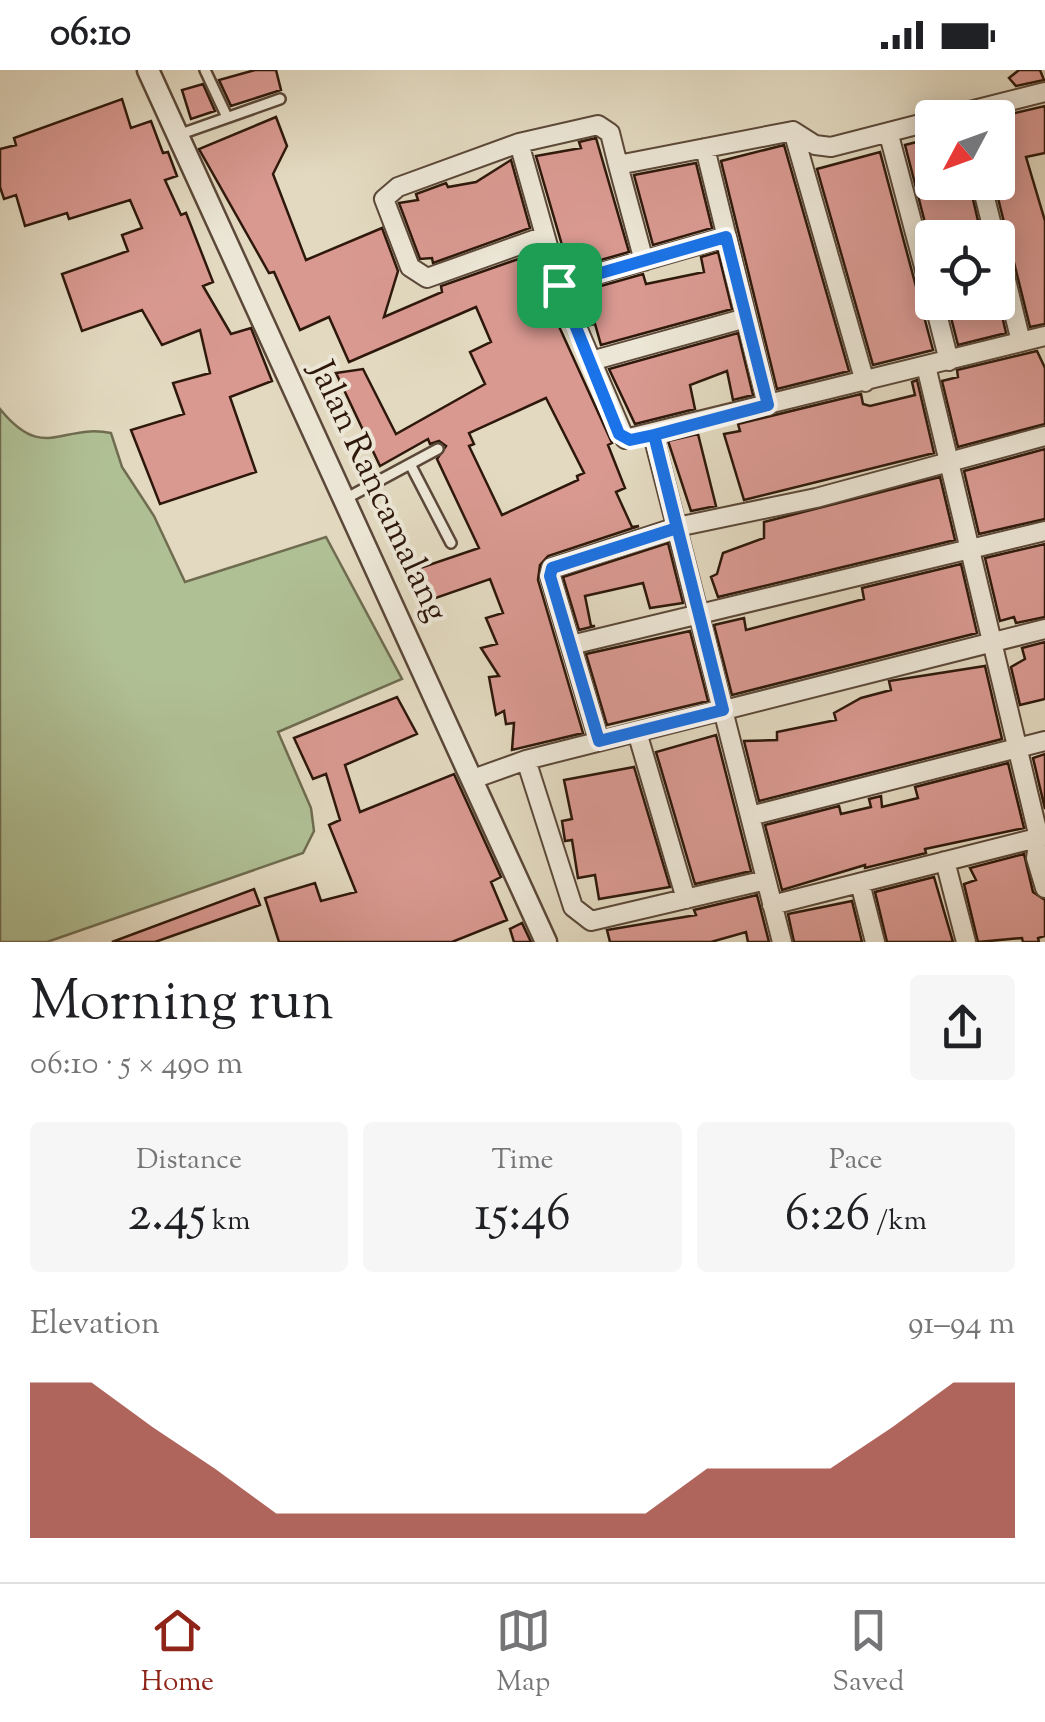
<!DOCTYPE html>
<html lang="en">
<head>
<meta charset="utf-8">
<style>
	body { margin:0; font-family:"Sorts Mill Goudy",serif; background:#f6f6f6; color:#202124; height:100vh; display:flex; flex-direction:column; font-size:38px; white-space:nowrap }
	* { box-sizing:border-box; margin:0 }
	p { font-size:32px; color:#757577 }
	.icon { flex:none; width:55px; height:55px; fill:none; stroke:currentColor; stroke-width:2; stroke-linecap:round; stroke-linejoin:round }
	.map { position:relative; height:872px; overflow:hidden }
	.sheet { display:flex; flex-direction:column; background:#fff; flex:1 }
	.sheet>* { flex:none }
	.needle { width:65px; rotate:229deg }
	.fabs { position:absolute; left:915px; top:30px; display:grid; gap:20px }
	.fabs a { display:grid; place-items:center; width:100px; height:100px; border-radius:10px; background:#fff; box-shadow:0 5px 25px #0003; font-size:50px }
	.pin { position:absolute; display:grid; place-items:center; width:85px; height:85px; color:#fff; margin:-42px; border-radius:20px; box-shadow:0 5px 15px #0006 }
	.round { display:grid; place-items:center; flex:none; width:105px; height:105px; border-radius:10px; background:#f6f6f6 }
	.overview { display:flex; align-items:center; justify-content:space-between; height:170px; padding:0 30px }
	h1 { font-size:55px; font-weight:600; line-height:75px }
	.metrics { display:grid; grid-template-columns:repeat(3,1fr); gap:15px; height:170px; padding:10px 30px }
	.metrics div { display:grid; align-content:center; border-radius:10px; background:#f6f6f6; text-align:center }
	.metrics b { font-size:50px; font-weight:600 }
	.metrics small { font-size:28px; font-weight:400 }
	.metrics p { font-size:28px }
	.chart { height:280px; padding:20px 30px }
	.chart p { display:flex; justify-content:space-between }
	.chart svg { width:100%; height:180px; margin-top:10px; fill:#8f2418; opacity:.7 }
	.status { display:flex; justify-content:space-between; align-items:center; height:70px; padding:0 50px; background:#fff; direction:ltr }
	.status svg { height:28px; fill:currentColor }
	.tabs { display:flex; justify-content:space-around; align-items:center; height:140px; border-top:2px solid #e0e0e0; background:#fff; font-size:28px; color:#757577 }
	.tabs a { display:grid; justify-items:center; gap:5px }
	.tabs .current { color:#8f2418 }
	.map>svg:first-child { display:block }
</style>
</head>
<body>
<div class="status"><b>06:10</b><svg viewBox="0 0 49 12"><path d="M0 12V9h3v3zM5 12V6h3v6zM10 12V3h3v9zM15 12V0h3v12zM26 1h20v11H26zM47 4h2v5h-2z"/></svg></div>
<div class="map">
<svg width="1045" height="872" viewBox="0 0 1045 872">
	<rect width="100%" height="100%" fill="#e2d9c0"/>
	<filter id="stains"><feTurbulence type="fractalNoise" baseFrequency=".002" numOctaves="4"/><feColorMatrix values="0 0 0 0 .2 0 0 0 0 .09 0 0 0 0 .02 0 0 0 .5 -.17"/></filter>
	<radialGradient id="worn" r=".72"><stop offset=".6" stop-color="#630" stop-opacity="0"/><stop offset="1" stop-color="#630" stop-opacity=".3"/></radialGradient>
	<!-- green -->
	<path fill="#b0c095" stroke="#6f6c50" stroke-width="2.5" d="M0,339C44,393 61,353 111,363L122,397L154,446L185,512L326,467L402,609L278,662L311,738L314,761L303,783L47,872H0Z"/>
	<!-- building -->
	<path fill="#d99991" stroke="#2e180b" stroke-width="2.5" fill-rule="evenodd" d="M255,0H276L281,20L231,36L219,10Z
		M1019,0H1040L1044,10L1016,16L1009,8Z
		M203,14L215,41L191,49L182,20Z
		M122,29L131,58L151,51L163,83L168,82L177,106L165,110L181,145L186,143L213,212L203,216L231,264L251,258L272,311L230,327L256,402L160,434L131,360L184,344L173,313L210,303L200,260L162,275L142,240L82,261L62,204L128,181L122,165L142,158L130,130L69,149L67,143L25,156L16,125L4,129L0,117V79L16,75L14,68Z
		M1045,36V83L1026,87L1045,151V254L1030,257L994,112L998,47Z
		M276,47L287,76L273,104L306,190L382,158L398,201L384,247L442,222L441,216L527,186L612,373L608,375L625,418L616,422L632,457L639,456L548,486L540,495L538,510L583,663L512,680L514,653L506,654L504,641L496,645L489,607L499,606L481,578L497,574L486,548L503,543L490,509L430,530L420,498L479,478L437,389L446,376L439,371L430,374L428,369L380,396L336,303L363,299L396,364L485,314L470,282L491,272L476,237L349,292L329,247L300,260L274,202L269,203L199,79ZM546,328L584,403L577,406L578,410L502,445L469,376L474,374L469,363Z
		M596,68L629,182L569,199L536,86L581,78L579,72Z
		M932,68V112H969L982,168H932V180L905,75Z
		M784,75L849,301L777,319L721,91Z
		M880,82L933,280L873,295L817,99Z
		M511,90L530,158L433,193L432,188L420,189L399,133L418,130L416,124L446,113L448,117L476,112Z
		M696,93L712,158L653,175L634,105Z
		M718,182L732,239L601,275L595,254L590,255L576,223L643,204L646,214L704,202L701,187Z
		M998,228L1006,263L958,275L947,232H998Z
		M738,263L753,325L733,330L727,301L690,315L695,339L635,354L609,299Z
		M1037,281L1045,298V354L958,377L942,311L958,307L957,300Z
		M917,310L934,383L744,430L724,364L740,361L738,354L861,324L863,334L870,336L915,325L912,312Z
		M698,364L716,436L691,441L668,371Z
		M1045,379V449L979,464L964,401Z
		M940,407L955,470L718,527L711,507L717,504L723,483L764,468V452Z
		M668,473L683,533L650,538L643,513L585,526L591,556H595L579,560L563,507Z
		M1045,474V547L1016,553L1014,547L1000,551L985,488Z
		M961,494L977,563L732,625L714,555L744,548L746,560L864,529L862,518Z
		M690,561L708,631L607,655L586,584Z
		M1045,572V629L1020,635L1011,597L1025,589L1022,578Z
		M985,596L1002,669L759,731L744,671L777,670V662L836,650L834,643L861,628L891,620L889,611Z
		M397,627L417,664L345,695L360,742L454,704L501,807L491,812L507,850L452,872H279L265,828L315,813L321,831L356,822L329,755L340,750L326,704L313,709L294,668Z
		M716,665L751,801L695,814L656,682Z
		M1045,684V739L1033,688Z
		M1008,693L1024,758L925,779L926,783L865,798V795L782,820L765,755L839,736L841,744L871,737L869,729L881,726L882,737L918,728L915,717Z
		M634,697L670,817L599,829L595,805L578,808L572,770L565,771L562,751L572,749L564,710Z
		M1024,784L1033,822L1045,830V866L1038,868L1039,872H1023L1022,868L978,872L964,814L976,810L970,798Z
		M934,807L953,872H887L875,822Z
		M254,819L260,835L155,872H112Z
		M757,825L769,872H748L746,862L711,872H610L607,860L696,845L694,840Z
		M852,831L862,872H794L788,844Z
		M522,853L531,872H514L510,859Z"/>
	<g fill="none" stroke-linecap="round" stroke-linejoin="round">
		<!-- service casing -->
		<g stroke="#5b4838" stroke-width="14">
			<path id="service" d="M205,0L227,47
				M178,65L280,29
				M410,394L451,473
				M345,429L438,379"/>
		</g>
		<!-- minor casing -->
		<g stroke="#5b4838" stroke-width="22">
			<path id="minor" d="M942,48L1045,22
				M793,61L865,312
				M889,65L932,227
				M519,73L559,215L625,369L1045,266
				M705,78L768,335
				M618,95L644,191
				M981,112L995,168
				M542,167L427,208L410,197L384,129L398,117L519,73L598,55L610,63L618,95L793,61L815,75L831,77L932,51
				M998,177L1021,272
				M559,215L726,167
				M934,232L949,291
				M591,291L746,248
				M926,296L1039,768L1036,788L1045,818
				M653,365L782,872
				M571,575L1045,461
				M637,662L686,829
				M599,671L550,506L552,498L677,457L816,428L1045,366
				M526,690L573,837L591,851L766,810
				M473,709L526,690L1045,559
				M750,746L1045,671
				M945,791L966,872
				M860,813L875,872
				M772,835L1045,766"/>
		</g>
		<!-- tertiary casing -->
		<g stroke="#5b4838" stroke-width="25">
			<path id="tertiary" d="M148,0L546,872"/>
		</g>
		<!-- service -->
		<use href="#service" stroke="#ece6d6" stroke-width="9"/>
		<!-- minor -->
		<use href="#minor" stroke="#ece6d6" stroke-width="18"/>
		<!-- tertiary -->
		<use href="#tertiary" stroke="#ece6d6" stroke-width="20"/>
	</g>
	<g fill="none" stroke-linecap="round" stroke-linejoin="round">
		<!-- route casing -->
		<g stroke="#fff" stroke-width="20">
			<path id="route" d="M559,215L619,364L630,370L654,365L677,458L552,498L550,506L599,671L723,640L654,365L768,335L726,167L559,215"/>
		</g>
		<!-- route -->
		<use href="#route" stroke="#1a73e8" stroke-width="12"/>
	</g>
	<g text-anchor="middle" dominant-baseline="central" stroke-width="8" stroke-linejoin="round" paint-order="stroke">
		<!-- street labels -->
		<g font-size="35" fill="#2e180b" stroke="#ece6d6">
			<text transform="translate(377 422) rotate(65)">Jalan Rancamalang</text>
		</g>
	</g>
	<rect width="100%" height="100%" filter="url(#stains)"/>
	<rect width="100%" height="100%" fill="url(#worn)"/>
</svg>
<div class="fabs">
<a><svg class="needle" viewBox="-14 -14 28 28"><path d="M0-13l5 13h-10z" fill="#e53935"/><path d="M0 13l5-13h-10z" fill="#757577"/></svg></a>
<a><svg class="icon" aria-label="locate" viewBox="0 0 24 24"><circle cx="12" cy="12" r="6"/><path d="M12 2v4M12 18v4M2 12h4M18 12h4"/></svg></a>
</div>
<div class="pin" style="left:559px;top:215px;background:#1e9e55"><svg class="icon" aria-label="arrive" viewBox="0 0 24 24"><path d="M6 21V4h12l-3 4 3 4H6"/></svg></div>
</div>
<section class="sheet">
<div class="overview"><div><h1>Morning run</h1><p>06:10 · 5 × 490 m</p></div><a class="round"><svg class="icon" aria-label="share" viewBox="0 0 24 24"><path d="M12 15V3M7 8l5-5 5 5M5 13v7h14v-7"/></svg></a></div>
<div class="metrics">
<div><p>Distance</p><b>2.45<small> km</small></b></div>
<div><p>Time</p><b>15:46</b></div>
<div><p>Pace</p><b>6:26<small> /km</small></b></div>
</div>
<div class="chart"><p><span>Elevation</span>91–94 m</p>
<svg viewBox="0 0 160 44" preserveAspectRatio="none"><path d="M0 44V6L10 6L20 17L30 27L40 38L50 38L60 38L70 38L80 38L90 38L100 38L110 27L120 27L130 27L140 17L150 6L160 6V44z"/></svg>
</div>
</section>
<nav class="tabs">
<a class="current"><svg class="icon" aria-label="home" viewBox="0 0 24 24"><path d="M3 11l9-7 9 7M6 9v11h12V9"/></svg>Home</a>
<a><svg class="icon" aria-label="map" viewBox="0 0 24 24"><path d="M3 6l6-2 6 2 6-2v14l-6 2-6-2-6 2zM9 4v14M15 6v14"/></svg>Map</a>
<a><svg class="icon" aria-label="saved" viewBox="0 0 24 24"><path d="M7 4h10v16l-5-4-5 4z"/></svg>Saved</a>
</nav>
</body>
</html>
